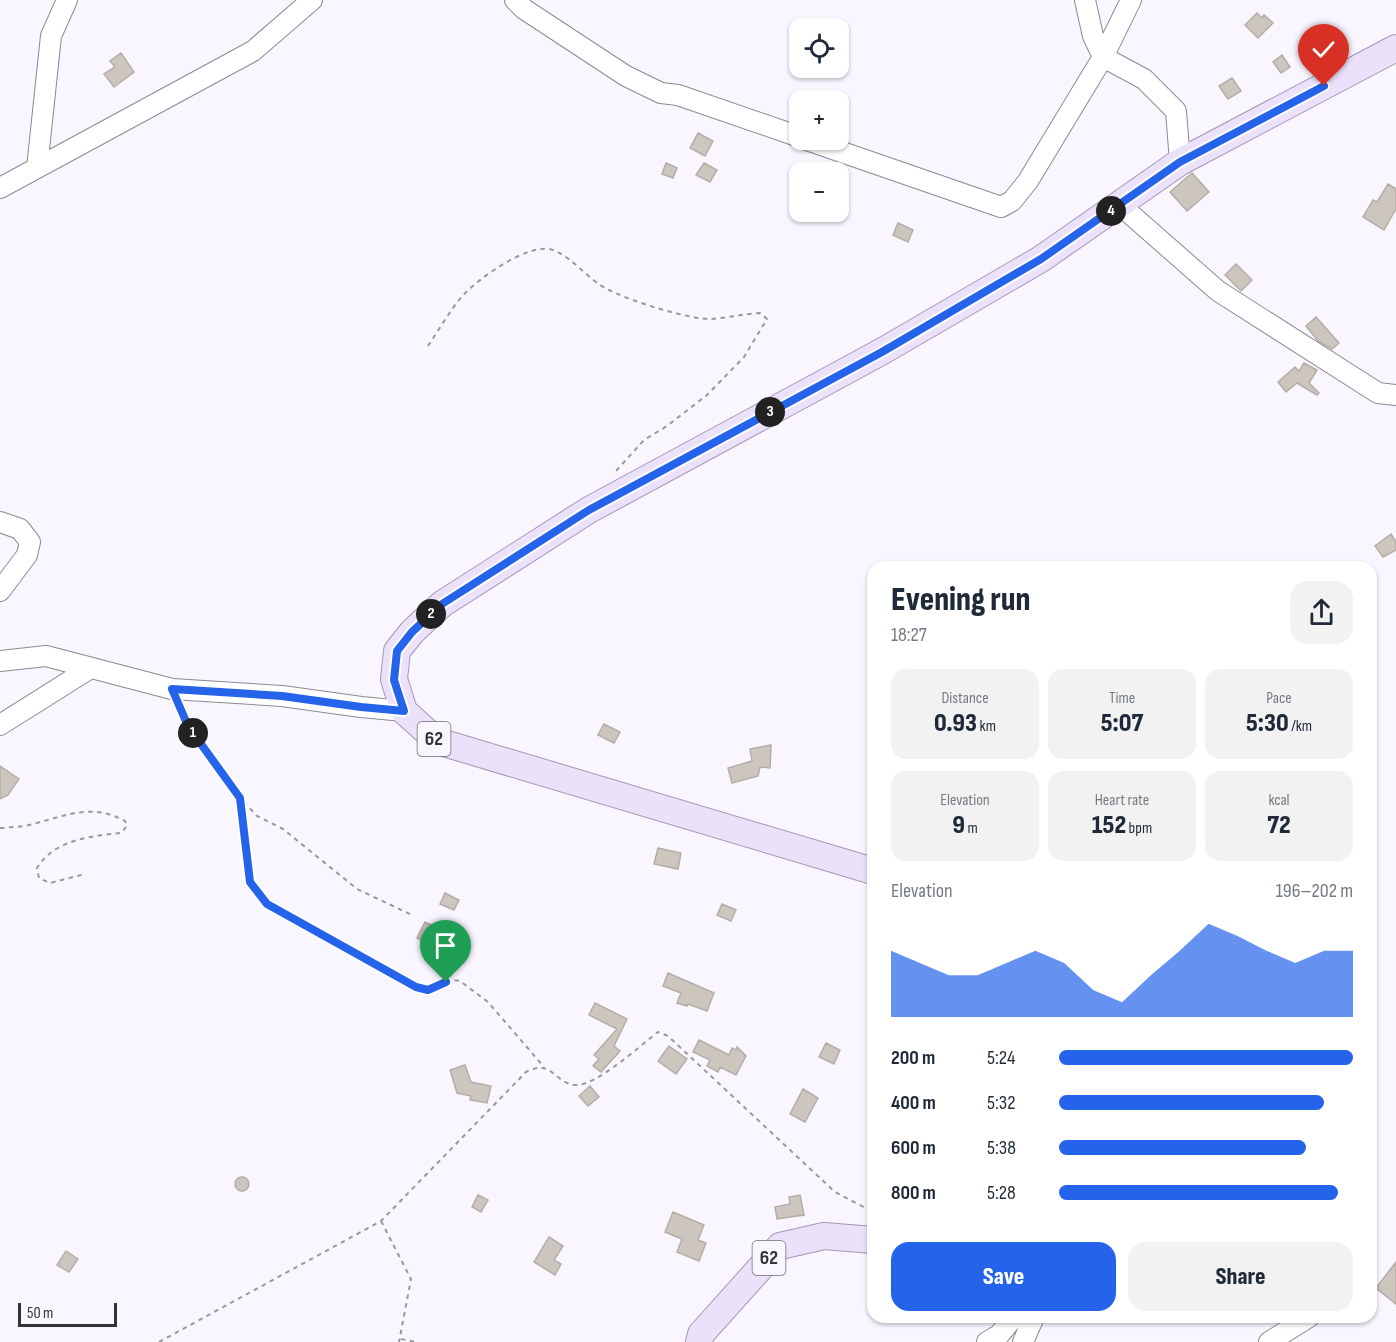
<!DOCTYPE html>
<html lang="en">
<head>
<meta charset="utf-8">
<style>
	body { margin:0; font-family:"Sofia Sans Condensed",sans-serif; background:#f2f2f3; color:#1f2937; height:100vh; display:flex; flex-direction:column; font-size:22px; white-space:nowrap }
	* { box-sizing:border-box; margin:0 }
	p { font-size:20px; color:#747a83 }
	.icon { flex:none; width:33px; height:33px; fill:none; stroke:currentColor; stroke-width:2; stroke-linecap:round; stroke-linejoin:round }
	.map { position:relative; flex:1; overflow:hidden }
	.drawer { position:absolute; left:867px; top:561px; width:510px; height:762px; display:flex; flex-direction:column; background:#fff; border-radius:18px; box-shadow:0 2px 4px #0004 }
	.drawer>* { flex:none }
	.tools { position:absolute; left:789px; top:18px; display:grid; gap:12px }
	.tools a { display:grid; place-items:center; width:60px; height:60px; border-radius:12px; background:#fff; box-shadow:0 2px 4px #0004; font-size:30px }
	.scale { position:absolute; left:18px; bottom:15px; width:99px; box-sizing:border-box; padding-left:6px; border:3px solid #333235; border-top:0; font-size:16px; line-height:21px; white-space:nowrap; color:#333235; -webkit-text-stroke:4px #f9f6ff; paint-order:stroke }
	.pin { position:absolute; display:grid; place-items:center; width:51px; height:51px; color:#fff; margin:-62px -26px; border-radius:50% 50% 50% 0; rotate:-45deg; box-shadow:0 0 6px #0007 }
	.pin .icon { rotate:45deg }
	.km { position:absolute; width:30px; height:30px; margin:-15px; border-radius:50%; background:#222; color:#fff; font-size:16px; line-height:30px; text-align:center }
	.round { display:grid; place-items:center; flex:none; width:63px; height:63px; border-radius:18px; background:#f2f2f3 }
	.head { display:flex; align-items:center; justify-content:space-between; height:102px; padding:0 24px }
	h1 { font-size:33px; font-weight:800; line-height:45px }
	.stats { display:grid; grid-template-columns:repeat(3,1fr); gap:9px; height:102px; padding:6px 24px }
	.stats div { display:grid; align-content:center; border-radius:15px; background:#f2f2f3; text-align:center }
	.stats b { font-size:26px; font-weight:800 }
	.stats small { font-size:16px; font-weight:400 }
	.stats p { font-size:16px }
	.chart { height:168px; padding:12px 24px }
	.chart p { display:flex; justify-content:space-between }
	.chart svg { width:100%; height:108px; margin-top:6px; fill:#2563eb; opacity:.7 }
	.cta { display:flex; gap:12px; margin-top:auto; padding:12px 24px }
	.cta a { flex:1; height:69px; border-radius:18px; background:#2563eb; color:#fff; font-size:24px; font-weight:800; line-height:69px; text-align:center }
	.cta a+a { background:#f2f2f3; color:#1f2937 }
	ul { padding:0 24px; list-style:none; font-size:20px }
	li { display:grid; grid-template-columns:96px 72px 1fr; align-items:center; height:45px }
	li i { height:15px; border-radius:8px; background:#2563eb }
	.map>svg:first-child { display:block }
</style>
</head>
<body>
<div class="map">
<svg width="1396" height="1342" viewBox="0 0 1396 1342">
	<rect width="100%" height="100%" fill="#f9f6ff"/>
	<!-- building -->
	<path fill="#ccc6bf" stroke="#b4aea7" stroke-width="1.5" d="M1257,13L1262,18L1264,15L1273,23L1258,38L1245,25Z
		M121,53L134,72L114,87L104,74L115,67L110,61Z
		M1282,55L1290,67L1281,73L1273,62Z
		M1232,78L1241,91L1228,99L1219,86Z
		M698,133L713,141L705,156L690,148Z
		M666,163L677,168L673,178L662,174Z
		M704,163L717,170L710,182L696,175Z
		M1192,173L1209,192L1187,211L1170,192Z
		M1388,184L1396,189V209L1384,230L1363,217L1373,200L1377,202Z
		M898,223L913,230L908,242L893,235Z
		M1236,264L1252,280L1241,291L1225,275Z
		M1316,317L1339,343L1332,349L1318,341L1306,326Z
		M1304,363L1317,370L1309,383L1319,393L1317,395L1297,383L1286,392L1278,382L1295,367L1299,371Z
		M1391,534L1396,542V550L1383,557L1375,546Z
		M604,724L620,732L614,743L598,735Z
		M771,745L770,768L760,767L758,776L732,783L728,768L752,761L750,749Z
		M0,766L19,779L8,795L0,799Z
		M658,848L681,853L678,869L654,864Z
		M445,893L459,900L454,910L440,904Z
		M722,904L736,910L731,921L717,915Z
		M425,922L445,932L437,948L417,938Z
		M668,973L714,993L707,1011L688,1004L687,1006L677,1003L681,993L663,986Z
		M595,1003L627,1019L614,1046L620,1051L601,1072L593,1066L599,1059L594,1055L617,1029L589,1015Z
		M699,1040L729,1055L732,1048L736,1050L737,1047L746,1056L736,1075L720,1067L718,1072L707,1066L710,1060L693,1052Z
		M826,1043L840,1050L834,1064L819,1057Z
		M669,1046L687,1059L676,1074L658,1061Z
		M465,1065L471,1082L491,1086L487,1103L470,1100L471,1096L457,1093L450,1070Z
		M590,1086L599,1097L588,1106L579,1096Z
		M803,1089L818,1098L805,1122L790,1114Z
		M235 1184a7 7 0 1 1 14 0a7 7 0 1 1-14 0Z
		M478,1195L488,1200L481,1212L472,1207Z
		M800,1195L804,1215L777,1219L775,1207L790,1204L789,1197Z
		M673,1212L704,1225L698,1240L706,1243L699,1261L677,1252L682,1239L665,1232Z
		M549,1237L563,1246L554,1260L561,1264L555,1275L534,1262Z
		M66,1251L78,1259L69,1272L57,1265Z
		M1396,1262V1304L1376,1288Z"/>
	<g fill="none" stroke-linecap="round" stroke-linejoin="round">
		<!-- minor casing -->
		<g stroke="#8c8991" stroke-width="22">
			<path id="minor" d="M515,0L524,9L626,76L661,93L678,95L800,137
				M1085,0L1093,36L1103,57L1144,79L1176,111L1180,162
				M807,140L1001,207L1012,201L1028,181L1103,57L1131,0
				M37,168L51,36L67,0
				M0,188L253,51L312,0
				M1120,205L1218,291L1378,393L1396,395
				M0,522L20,529L30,542L27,555L0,591
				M0,661L46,656L172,689L282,696L361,707L404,711
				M0,725L89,669
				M987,1342L999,1335L1014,1317
				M1023,1342L1034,1317
				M1269,1342L1309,1317"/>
		</g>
		<!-- major casing -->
		<g stroke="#a397b4" stroke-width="28">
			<path id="major" d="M873,871L437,741L404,711L394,679L397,651L412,632L442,604L589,510L881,352L1041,259L1180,162L1396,48
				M699,1342L701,1334L780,1246L824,1236L873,1240"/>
		</g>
		<!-- path -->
		<path stroke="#9a989e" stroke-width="2" stroke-dasharray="4.5 4.5" stroke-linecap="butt" d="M428,346C438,331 448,314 459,300C474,281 529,241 553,250C574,258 589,281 609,290C630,301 688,319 710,319C727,318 743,314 760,313L767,319L744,357L707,395L667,426L644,440L615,472
			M179,705L188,726L240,798L257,816L283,829L357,889L414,916
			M240,798L250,883L267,904L416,987L428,990L452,980L460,981L488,1002L544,1067
			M0,828C11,827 23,827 33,824C68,815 91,803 125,821L127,826L121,833C90,836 54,840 37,868L39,878L50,883L85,874
			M381,1221L411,1279L399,1342
			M401,1339L416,1342
			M159,1342L381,1221L526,1072C553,1058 554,1084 576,1085C596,1086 641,1045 658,1032L668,1036L835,1192L873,1212"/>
		<!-- minor -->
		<use href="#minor" stroke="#fff" stroke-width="20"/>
		<!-- major -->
		<use href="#major" stroke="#ece1fb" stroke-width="26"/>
	</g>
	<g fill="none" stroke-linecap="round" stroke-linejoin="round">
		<!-- route casing -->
		<g stroke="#fff" stroke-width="12">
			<path id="route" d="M446,982L428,990L416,987L267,904L250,882L240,798L188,726L172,689L282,696L361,707L404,711L394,680L397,651L412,632L442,604L589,510L882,352L1041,259L1180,162L1324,86"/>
		</g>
		<!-- route -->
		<use href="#route" stroke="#2563eb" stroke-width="8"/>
	</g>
	<g text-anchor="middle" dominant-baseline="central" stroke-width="4.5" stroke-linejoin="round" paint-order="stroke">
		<!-- shield labels -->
		<g fill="#f9f6ff" stroke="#6e6d72" stroke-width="1.5">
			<rect x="417.5" y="722" width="33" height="34" rx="4.5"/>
			<rect x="752.5" y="1241" width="33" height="34" rx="4.5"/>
		</g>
		<g font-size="20" font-weight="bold" fill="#333235">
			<text x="434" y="739">62</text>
			<text x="769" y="1258">62</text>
		</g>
	</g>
</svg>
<div class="tools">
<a><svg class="icon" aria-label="locate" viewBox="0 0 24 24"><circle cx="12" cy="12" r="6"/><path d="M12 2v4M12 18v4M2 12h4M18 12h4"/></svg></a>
<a>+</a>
<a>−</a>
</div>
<div class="scale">50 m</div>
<div class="pin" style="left:446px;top:982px;background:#1e9e55"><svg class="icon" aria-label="arrive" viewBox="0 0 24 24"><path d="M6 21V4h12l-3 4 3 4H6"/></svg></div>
<div class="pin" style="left:1324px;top:86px;background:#d93025"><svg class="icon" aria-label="check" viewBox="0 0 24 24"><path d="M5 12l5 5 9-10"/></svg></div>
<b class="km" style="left:193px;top:733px">1</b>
<b class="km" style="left:431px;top:614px">2</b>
<b class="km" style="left:770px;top:412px">3</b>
<b class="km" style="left:1111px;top:211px">4</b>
<section class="drawer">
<div class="head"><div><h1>Evening run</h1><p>18:27</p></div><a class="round"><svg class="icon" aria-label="share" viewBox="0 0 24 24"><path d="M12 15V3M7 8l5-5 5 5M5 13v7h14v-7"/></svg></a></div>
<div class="stats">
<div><p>Distance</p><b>0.93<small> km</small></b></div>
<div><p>Time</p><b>5:07</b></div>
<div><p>Pace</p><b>5:30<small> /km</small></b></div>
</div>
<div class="stats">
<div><p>Elevation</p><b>9<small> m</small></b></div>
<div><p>Heart rate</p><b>152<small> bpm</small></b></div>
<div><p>kcal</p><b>72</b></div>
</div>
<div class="chart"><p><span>Elevation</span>196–202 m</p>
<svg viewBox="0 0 160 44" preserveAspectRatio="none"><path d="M0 44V17L10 22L20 27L30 27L40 22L50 17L60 22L70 33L80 38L90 27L100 17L110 6L120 11L130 17L140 22L150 17L160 17V44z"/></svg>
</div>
<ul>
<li><b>200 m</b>5:24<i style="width:100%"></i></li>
<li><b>400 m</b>5:32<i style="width:90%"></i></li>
<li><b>600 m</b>5:38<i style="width:84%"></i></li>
<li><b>800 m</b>5:28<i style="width:95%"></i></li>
</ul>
<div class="cta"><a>Save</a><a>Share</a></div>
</section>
</div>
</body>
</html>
